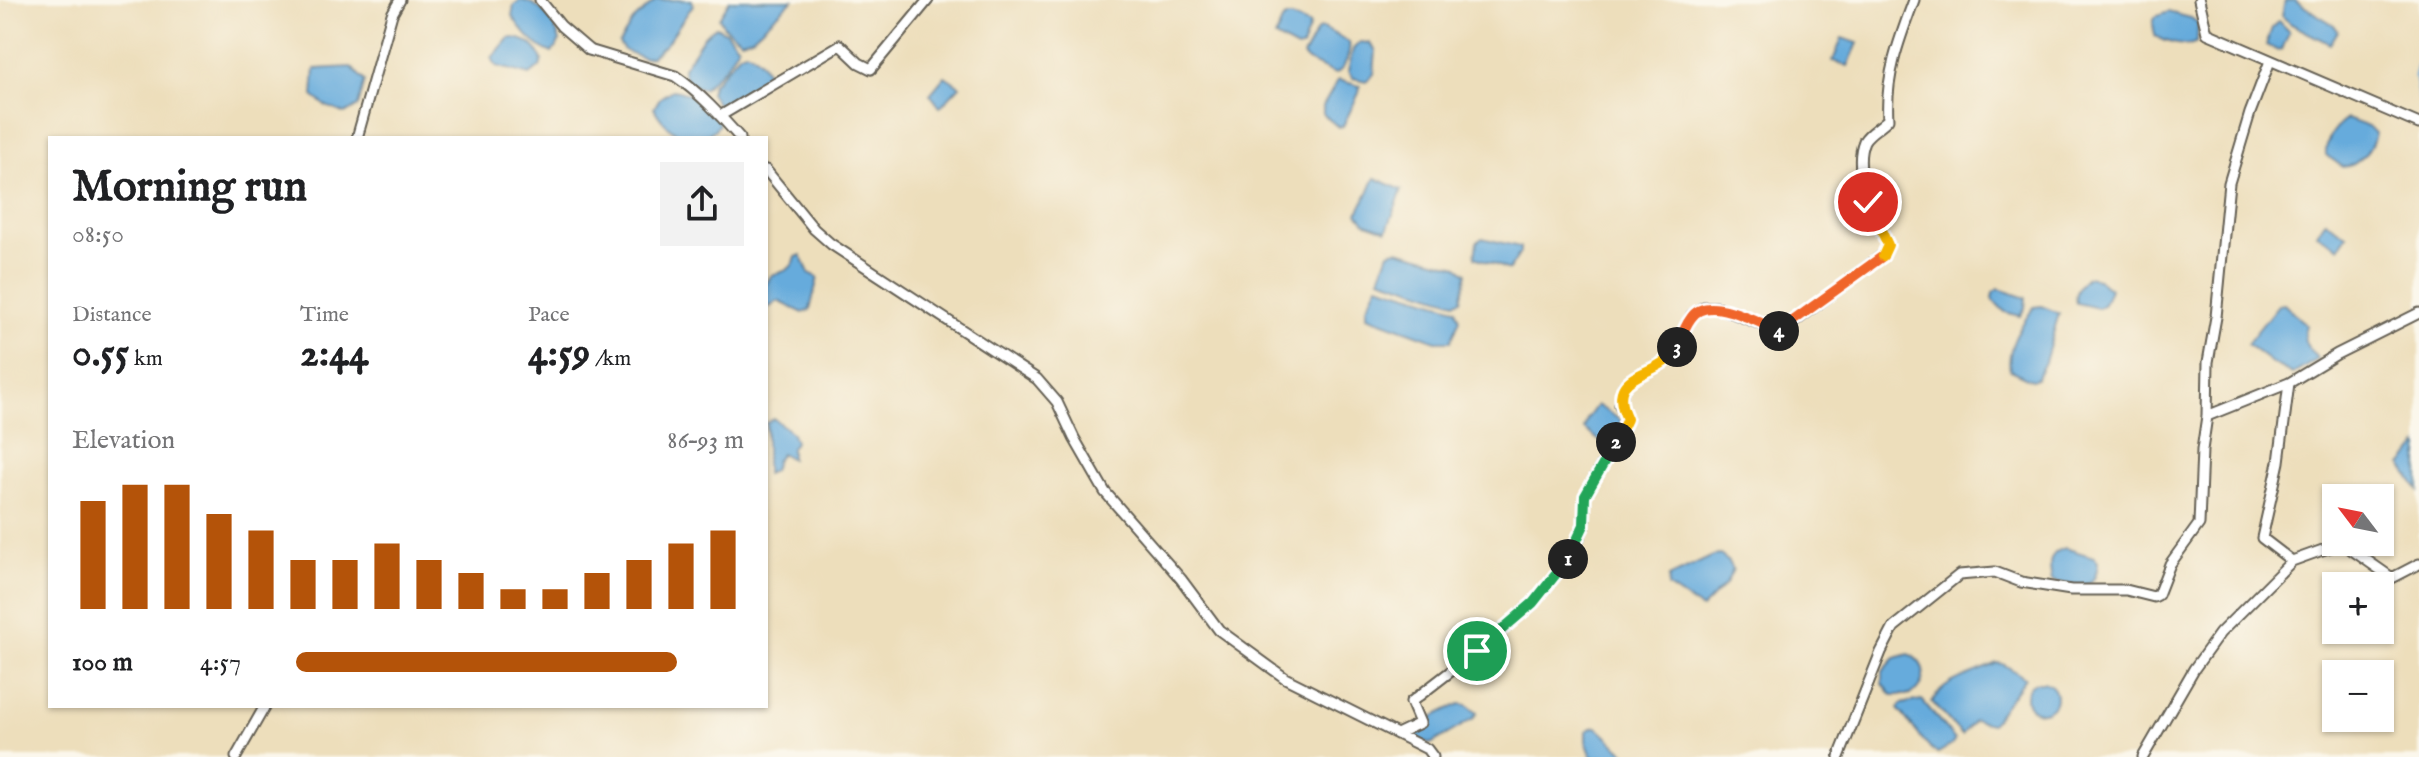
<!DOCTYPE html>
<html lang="en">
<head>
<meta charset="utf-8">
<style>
	body { margin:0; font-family:"IM FELL English",serif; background:#f2f2f2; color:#202124; height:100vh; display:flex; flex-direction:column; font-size:30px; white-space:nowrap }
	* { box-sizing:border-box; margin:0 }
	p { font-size:26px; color:#757577 }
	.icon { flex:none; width:44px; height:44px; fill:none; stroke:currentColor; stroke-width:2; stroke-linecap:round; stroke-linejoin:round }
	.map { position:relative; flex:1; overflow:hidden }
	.side { position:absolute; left:48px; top:136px; width:720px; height:572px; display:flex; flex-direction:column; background:#fff; border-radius:0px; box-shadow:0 2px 6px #0004 }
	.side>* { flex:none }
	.needle { width:52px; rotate:302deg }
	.fabs { position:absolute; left:2322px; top:484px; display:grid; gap:16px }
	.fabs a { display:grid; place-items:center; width:72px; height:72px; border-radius:0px; background:#fff; box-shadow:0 2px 6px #0004; font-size:40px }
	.pin { position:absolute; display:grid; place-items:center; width:68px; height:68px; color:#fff; margin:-34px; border:4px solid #fff; border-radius:50%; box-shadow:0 2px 8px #0007 }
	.km { position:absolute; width:40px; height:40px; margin:-20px; border-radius:50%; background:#222; color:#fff; font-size:22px; line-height:40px; text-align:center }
	.round { display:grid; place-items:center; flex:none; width:84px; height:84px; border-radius:0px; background:#f2f2f2 }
	.summary { display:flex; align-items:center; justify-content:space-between; height:136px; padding:0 24px }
	h1 { font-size:44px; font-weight:700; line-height:60px }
	.figures { display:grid; grid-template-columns:repeat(3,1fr); gap:12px; height:136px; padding:8px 24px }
	.figures div { display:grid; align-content:center }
	.figures b { font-size:40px; font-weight:700 }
	.figures small { font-size:22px; font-weight:400 }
	.figures p { font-size:22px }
	.chart { height:224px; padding:16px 24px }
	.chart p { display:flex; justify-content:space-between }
	.chart svg { width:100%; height:144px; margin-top:8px; stroke:#b45309; stroke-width:6 }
	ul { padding:0 24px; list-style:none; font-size:26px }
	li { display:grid; grid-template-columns:128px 96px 1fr; align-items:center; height:60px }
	li i { height:20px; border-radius:10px; background:#b45309 }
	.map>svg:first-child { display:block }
</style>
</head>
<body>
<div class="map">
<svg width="2419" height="757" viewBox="0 0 2419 757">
	<rect width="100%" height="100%" fill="#fbf7ec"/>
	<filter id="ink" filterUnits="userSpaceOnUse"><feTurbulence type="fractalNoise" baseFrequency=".0125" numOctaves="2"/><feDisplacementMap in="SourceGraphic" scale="16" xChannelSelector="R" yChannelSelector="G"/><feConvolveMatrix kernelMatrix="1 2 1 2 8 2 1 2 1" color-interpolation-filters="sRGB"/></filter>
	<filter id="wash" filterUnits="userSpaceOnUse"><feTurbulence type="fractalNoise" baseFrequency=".006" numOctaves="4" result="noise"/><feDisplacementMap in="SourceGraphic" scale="32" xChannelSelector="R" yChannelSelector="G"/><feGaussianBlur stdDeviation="1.8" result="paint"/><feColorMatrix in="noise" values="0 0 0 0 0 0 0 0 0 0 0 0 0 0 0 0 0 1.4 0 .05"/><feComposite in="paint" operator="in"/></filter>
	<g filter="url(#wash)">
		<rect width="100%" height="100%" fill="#eddebb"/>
		<!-- water -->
		<path fill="#66abdc" stroke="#41647c" stroke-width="2" d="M520,0C540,1 555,24 560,41L552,53C534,46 523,32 512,16L514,5Z
			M656,0H692L693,5L666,44L651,57L644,58L625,51L619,43L633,21Z
			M730,0H793L752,37L741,40L725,28L719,18Z
			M2294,0L2334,25L2338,31L2330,44L2291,24L2282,16L2285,1Z
			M2168,12L2191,18L2198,23L2197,42C2186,49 2166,42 2155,36L2153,24L2155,17Z
			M1287,17H1292L1310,25L1302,48L1297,49L1275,37L1282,21Z
			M2278,21L2289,32L2282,50L2278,51L2266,45L2272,28Z
			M716,27L726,32L738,46L726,66L703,89C694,86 682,80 683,68L705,35Z
			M1323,28L1349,42C1351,52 1345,70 1335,74L1308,61L1303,56L1318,29Z
			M509,38C525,38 536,44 542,60L540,67L530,75L496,66L492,58Z
			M1842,38L1858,43L1848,66L1833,61Z
			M1360,42L1370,43L1376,50L1374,74L1366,81L1353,78L1348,71L1353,49Z
			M745,51C758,55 762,63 768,75C761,90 736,106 719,106L710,93L712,85L740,53Z
			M351,67L365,81L358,106L345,114L326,106L313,96L315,69Z
			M945,76L960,86L940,107L930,94Z
			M1338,80L1360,86L1359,93L1343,126L1338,127L1323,114V106Z
			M672,90C693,92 704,104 719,119L718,126C714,130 708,136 702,138C682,143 662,124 654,108L660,98Z
			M2347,119L2369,127L2375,133C2373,148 2359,166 2343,167L2326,155C2325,140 2335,127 2347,119Z
			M1375,178L1402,190L1387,230L1366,223L1358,213Z
			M2325,221L2347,235L2339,247L2317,234Z
			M1482,238L1520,247V253L1509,270L1475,257L1477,242Z
			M1397,250L1458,266L1467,273L1461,300L1455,302L1380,278L1389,252Z
			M801,255L809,273L818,277L810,310L803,313L778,301L770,307L766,305V284L771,276C783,271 792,271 796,257Z
			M2087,277L2098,279L2110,289L2104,304L2098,308L2076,303C2073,293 2080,283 2087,277Z
			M1378,285L1456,308L1460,319L1451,341H1436L1367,316V307Z
			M1999,289L2026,298L2025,308L2020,316L2005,312L1992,299L1993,293Z
			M2284,304L2306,325C2301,342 2307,347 2318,359L2293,374L2273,364L2247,344L2278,305Z
			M2041,306L2059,313L2045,362L2036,379L2031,380L2010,370C2006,347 2021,325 2034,307Z
			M1597,405L1622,421L1612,442H1601L1584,429L1587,419Z
			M773,418L792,433L795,442L791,448V459L781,453L776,459L773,471L766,474V423Z
			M2419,445V491L2402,465Z
			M2065,548L2094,557L2098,562C2096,594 2075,586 2052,581C2049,566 2047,553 2065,548Z
			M1720,555L1729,562L1733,569L1726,584L1701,609L1668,587L1669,577L1713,556Z
			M1909,654C1929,665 1927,682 1911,695H1892L1883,684V671L1895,658Z
			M1997,663L2003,664L2025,678L1991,724L1974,720L1962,735L1932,702C1944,679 1975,674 1997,663Z
			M2026 697a15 15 0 1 1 30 0a15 15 0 1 1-30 0Z
			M1922,700L1955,740L1953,744L1938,753L1931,750L1898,709L1901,704Z
			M1460,704L1467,705L1477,713L1473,719L1431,744L1415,738C1417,722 1445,710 1460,704Z
			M1593,727H1597L1626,754L1625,757H1592L1586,741V731Z"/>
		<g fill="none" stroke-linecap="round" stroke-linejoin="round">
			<!-- stream -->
			<path stroke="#66abdc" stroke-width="3" d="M2419,62L2415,77L2419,99"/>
		</g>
	</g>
	<g filter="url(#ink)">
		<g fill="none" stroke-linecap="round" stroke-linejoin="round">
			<!-- minor casing -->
			<g stroke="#656054" stroke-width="13">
				<path id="minor" d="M540,0L561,26L589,50L675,76C700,93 720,115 740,138
					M2199,0L2207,33L2419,124
					M720,116L840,45L859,63L871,69L928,0
					M357,138L392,14L400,0
					M766,170L814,229L831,244L1037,379L1057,402L1074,438L1105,492L1181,579L1219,630L1285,678L1427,749L1433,757
					M2419,313L2337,354L2289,383L2279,462L2262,538L2292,561L2342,543L2392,578L2419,564
					M2207,416L2208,362L2216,317L2229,183L2250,113L2270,61
					M1397,734L1420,723L1411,702L1477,651L1533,603L1573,554L1584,525L1585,496L1627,419L1620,405L1624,386L1632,379L1669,359L1692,315L1704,307H1717L1781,332L1884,254L1888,245C1876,218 1851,172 1864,141C1869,132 1881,127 1888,119C1885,76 1899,40 1914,0
					M236,757L265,706
					M1839,757L1881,652L1894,627L1959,575L1995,572L2021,582L2071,590H2126L2154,597L2158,595L2170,564L2199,524L2202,450L2207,416L2289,383
					M2143,757L2194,669L2220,633L2292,561"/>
			</g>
			<!-- minor -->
			<use href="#minor" stroke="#fff" stroke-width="9"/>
		</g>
	</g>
	<g fill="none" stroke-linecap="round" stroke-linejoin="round" filter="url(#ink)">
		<!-- split-1 casing -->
		<g stroke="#fff" stroke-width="16">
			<path id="split-1" d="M1477,651L1533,603L1568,559"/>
		</g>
		<!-- split-2 casing -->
		<g stroke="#fff" stroke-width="16">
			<path id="split-2" d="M1568,559L1584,525L1585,496L1616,442"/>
		</g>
		<!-- split-3 casing -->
		<g stroke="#fff" stroke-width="16">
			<path id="split-3" d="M1616,442L1627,419C1602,368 1663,379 1677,347"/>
		</g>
		<!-- split-4 casing -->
		<g stroke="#fff" stroke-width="16">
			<path id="split-4" d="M1677,347C1681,337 1685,326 1691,318C1707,293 1757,322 1779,331"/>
		</g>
		<!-- split-5 casing -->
		<g stroke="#fff" stroke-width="16">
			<path id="split-5" d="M1779,331L1883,256"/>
		</g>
		<!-- split-6 casing -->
		<g stroke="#fff" stroke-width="16">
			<path id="split-6" d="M1868,202L1888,245L1883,256"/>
		</g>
		<!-- split-1 -->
		<use href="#split-1" stroke="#22a559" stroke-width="10"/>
		<!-- split-2 -->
		<use href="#split-2" stroke="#22a559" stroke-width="10"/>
		<!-- split-3 -->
		<use href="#split-3" stroke="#f5b400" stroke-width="10"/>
		<!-- split-4 -->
		<use href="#split-4" stroke="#f0652b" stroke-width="10"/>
		<!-- split-5 -->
		<use href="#split-5" stroke="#f0652b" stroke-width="10"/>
		<!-- split-6 -->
		<use href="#split-6" stroke="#f5b400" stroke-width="10"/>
	</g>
</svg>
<div class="fabs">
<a><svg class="needle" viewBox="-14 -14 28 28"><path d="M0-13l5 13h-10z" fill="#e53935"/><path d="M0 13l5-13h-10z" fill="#757577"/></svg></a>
<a>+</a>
<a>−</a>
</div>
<div class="pin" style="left:1477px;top:651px;background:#1e9e55"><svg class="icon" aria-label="arrive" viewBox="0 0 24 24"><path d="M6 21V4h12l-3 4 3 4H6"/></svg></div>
<div class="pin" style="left:1868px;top:202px;background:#d93025"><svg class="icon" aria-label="check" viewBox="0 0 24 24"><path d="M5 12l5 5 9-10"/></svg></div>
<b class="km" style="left:1568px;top:559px">1</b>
<b class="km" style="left:1616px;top:442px">2</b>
<b class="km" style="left:1677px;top:347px">3</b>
<b class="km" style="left:1779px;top:331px">4</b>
<section class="side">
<div class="summary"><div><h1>Morning run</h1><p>08:50</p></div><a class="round"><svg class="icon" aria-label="share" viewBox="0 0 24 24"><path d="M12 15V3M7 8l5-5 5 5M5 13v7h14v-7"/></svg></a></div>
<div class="figures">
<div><p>Distance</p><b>0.55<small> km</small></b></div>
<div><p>Time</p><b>2:44</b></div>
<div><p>Pace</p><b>4:59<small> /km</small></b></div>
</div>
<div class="chart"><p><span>Elevation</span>86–93 m</p>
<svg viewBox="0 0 160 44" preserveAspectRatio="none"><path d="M5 44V11M15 44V6M25 44V6M35 44V15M45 44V20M55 44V29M65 44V29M75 44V24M85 44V29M95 44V33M105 44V38M115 44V38M125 44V33M135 44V29M145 44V24M155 44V20"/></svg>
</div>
<ul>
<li><b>100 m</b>4:57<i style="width:85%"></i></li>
</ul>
</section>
</div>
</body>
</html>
